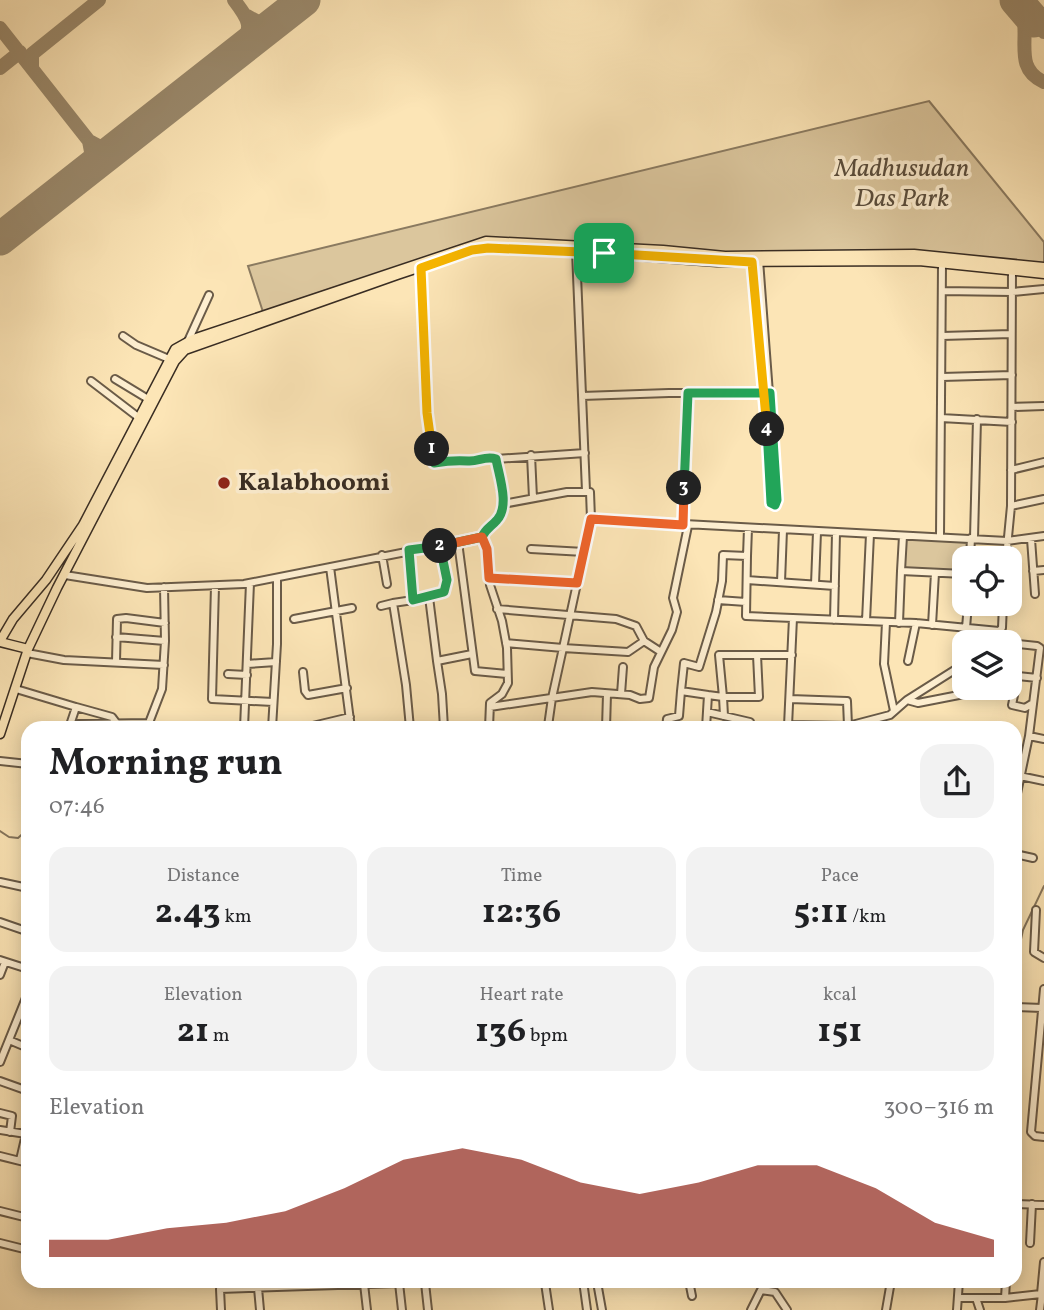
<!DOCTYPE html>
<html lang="en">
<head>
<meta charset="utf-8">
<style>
	body { margin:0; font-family:Vollkorn,serif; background:#f2f2f2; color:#202124; height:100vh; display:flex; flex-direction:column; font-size:26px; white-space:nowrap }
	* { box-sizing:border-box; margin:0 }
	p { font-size:23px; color:#757577 }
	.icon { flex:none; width:38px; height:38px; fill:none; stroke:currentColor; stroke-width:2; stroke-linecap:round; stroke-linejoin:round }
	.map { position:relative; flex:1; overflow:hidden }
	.details { position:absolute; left:21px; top:721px; width:1001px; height:567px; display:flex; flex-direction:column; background:#fff; border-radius:21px; box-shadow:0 4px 18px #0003 }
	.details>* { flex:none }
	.tools { position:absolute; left:952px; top:546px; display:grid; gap:14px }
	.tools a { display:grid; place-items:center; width:70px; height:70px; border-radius:14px; background:#fff; box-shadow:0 4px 18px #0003; font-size:35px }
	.pin { position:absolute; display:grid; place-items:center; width:60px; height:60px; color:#fff; margin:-30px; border-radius:14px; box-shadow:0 4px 10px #0006 }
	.km { position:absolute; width:35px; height:35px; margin:-18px; border-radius:50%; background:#222; color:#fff; font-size:19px; line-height:35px; text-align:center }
	.round { display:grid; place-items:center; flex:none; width:74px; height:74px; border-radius:21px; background:#f2f2f2 }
	.head { display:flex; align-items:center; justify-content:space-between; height:119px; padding:0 28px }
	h1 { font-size:38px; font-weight:700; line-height:52px }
	.metrics { display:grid; grid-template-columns:repeat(3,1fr); gap:10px; height:119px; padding:7px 28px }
	.metrics div { display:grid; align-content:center; border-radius:18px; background:#f2f2f2; text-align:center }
	.metrics b { font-size:35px; font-weight:700 }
	.metrics small { font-size:19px; font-weight:400 }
	.metrics p { font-size:19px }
	.chart { height:196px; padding:14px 28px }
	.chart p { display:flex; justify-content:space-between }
	.chart svg { width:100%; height:126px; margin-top:7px; fill:#8f2418; opacity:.7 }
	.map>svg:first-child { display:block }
</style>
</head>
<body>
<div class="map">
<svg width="1044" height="1310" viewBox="0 0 1044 1310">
	<rect width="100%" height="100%" fill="#fce5b6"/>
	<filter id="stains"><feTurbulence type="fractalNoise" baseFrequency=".00286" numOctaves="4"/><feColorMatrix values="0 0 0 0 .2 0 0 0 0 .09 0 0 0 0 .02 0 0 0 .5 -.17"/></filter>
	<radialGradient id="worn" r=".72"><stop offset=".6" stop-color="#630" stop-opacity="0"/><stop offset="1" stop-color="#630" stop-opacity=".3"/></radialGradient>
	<!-- green -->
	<path fill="#dbc69d" stroke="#8a7a60" stroke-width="2" d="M929,101L1044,242V263L759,256L487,238L264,315L248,266Z
		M904,536L970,538L969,558H964V574L902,569Z"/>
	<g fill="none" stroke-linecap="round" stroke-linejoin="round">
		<!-- stream -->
		<path stroke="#86765d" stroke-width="2" d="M0,831L9,837L18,838L28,829
			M1015,967L1023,930L1044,886"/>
		<!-- taxiway -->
		<path stroke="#9a896c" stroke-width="14" d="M234,0C250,21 253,26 240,50
			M1014,0C1017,5 1021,10 1023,15C1029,40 1014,69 1044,82
			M247,16L260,23L276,22
			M1034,21L1044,32
			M0,28L89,141L92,157L88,169
			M0,68L20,52
			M32,68V54L99,0
			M89,141L102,148L119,145"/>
		<!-- runway -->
		<path stroke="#9a896c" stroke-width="33" d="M1016,0L1034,21
			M0,239L304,0"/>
		<!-- minor casing -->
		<g stroke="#6a5b48" stroke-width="10">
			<path id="minor" d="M576,251L586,491
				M759,260L777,500L775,505L771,503
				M751,261L765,393L771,503
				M420,268L427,413L434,463C446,461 456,460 468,461C478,462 486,455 496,459L503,504
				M942,291L1012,292L1044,289
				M123,336L136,345L169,359
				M942,336L1011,334
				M188,341L209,295
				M942,377L1012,375
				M115,379L148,399
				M91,381L138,417
				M582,396L669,393H769
				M1012,407L1044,406
				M941,418L1012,422
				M531,455L533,498
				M496,459L585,453
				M1011,470L1044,462
				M1011,506L1044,499
				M591,519L1007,541L1044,536
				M683,525L688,393
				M903,536L901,571L964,574
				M482,537L487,549L490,585L502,621L507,648L508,683L502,694L490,703L489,728
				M940,537L942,264
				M974,538L977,419
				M1031,539L1035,594
				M458,542L475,671L507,674
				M409,549L413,600L429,597L437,661
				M531,549L584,552
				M382,555L387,584
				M747,556L746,616L916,623L999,631L1002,628L1003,604
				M970,558L971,538
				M1006,558L1011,506L1012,270
				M330,567L351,728
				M1033,571L1044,570
				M65,575L147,588L244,584L482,537L487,528L497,520L503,504L567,492H590L591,519L563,648L506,643
				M489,578L577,583
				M747,580L835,586
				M781,582L783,530
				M815,584L817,532
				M215,586L212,699L273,702
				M429,597L444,592L447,580L441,546
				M718,600L746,602
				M381,606L393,603
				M497,609L616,619L636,626L644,641
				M294,619L352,608
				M834,620L836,533
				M866,621L870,534
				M886,622L884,664L894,711
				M899,623L901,571
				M932,625L935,573
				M966,628L968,604
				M977,629L978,642
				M116,637L165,641
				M1010,643L1037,646L1040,648L1029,736L1015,803
				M27,653L64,660L164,665
				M908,661L916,623
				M116,662L117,619L126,618L165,623
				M247,664L276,662
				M303,672L305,691L308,695L347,688
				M228,674L247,675
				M16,689L76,707L69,728
				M681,691L684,663L699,667L716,612L722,581L723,555L747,556L748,528
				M621,694L623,667
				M708,695L723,697L719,655H792
				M790,699L847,701L848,726
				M907,700L964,664
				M1033,703L1025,708L1012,705L1018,676L1037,678
				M76,707L112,717L118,725
				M490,707L592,692L630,695L640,699L649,698L654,667L672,630L677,612L673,598L688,526
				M707,712L750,722
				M724,716L723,697H759L757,655
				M78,724L149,723
				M788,725L848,726L890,715L907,700L918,703L964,694L956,669
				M788,726L793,618
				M147,728L162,689L165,641L164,587
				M244,728L250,583
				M272,728L277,644V578
				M304,728L350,717
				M410,728L406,685L393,603L413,600
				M420,728L428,726V728
				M444,728L442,694L437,661L472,654
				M555,728L548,726L552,698L563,648L628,652L644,641L661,652
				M606,728L607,694
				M666,728L667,719L679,716L681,691L708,695L706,728
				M1029,736L1044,739
				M0,761L28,764
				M1015,775L1044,781
				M1015,854L1033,858
				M0,882L28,888
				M1036,910L1034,952L1044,958
				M0,922L26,931
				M0,960L28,969
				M0,975L5,962
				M1044,989L1031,1132L1035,1136L1044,1137
				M1015,1007L1042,1008
				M9,1040L28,1048
				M0,1062L28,993
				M0,1081L28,1091
				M0,1113L12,1116L10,1132
				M0,1130L26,1134
				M0,1156L28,1163
				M20,1160L26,1134H28
				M1015,1204L1044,1205
				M0,1211L28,1218
				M0,1243L28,1250
				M1030,1243L1032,1204
				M398,1281L447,1283L500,1281
				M517,1281L545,1283L549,1310
				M583,1281L587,1310
				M689,1281L692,1296
				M425,1283L428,1310
				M545,1283L597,1282L602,1310
				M364,1284L367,1310
				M258,1288L260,1310
				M958,1298H1005L1041,1294L1044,1262
				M976,1298L980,1310
				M1005,1298L1006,1281
				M221,1310L220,1289L399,1283L402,1310
				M751,1310L761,1290L775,1292L787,1310
				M886,1310L891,1281
				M957,1310L959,1281
				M1040,1310L1042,1294"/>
		</g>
		<!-- major casing -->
		<g stroke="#392d23" stroke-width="11">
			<path id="major" d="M0,641L13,619L46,580L83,525L175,349L193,339L486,241L663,250L725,256L914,254L1044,267
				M0,642L28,649
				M0,734L28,649L57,588L175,361L185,350L397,275L472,250L488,248H529L717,262L919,261L1044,274"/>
		</g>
		<!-- minor -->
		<use href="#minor" stroke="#fdeed0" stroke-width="6"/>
		<!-- major -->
		<use href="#major" stroke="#fce5b6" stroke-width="8"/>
	</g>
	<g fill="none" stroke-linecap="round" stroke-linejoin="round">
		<!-- split-1 casing -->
		<g stroke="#fff" stroke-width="14">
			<path id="split-1" d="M432,449L427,413L421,268L472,250L488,248L604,253"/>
		</g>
		<!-- split-2 casing -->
		<g stroke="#fff" stroke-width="14">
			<path id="split-2" d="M432,449L434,463C446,461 456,460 468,461C478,462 486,455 496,459C499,476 510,506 497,520C491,527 486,528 482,537L440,546L447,580L444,592L413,600L409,550L440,546"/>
		</g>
		<!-- split-3 casing -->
		<g stroke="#fff" stroke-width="14">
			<path id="split-3" d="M440,546L482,537L487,549L489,578L577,583L591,519L683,525L684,488"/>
		</g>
		<!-- split-4 casing -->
		<g stroke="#fff" stroke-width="14">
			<path id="split-4" d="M684,488L688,393H770L777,500L775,505L771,503L767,429"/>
		</g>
		<!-- split-5 casing -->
		<g stroke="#fff" stroke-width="14">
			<path id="split-5" d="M604,253L752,262L767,429"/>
		</g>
		<!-- split-1 -->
		<use href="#split-1" stroke="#f5b400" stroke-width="9"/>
		<!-- split-2 -->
		<use href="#split-2" stroke="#22a559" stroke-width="9"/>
		<!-- split-3 -->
		<use href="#split-3" stroke="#f0652b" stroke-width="9"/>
		<!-- split-4 -->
		<use href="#split-4" stroke="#22a559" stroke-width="9"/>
		<!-- split-5 -->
		<use href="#split-5" stroke="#f5b400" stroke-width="9"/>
	</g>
	<!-- markers -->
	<circle fill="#8f2418" stroke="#fdeed0" stroke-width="2.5" cx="224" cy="483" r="7"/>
	<g text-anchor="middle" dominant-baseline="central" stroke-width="7" stroke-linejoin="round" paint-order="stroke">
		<!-- park labels -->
		<g font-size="26" font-style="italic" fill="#594c3b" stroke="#fdeed0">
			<text x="902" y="169">Madhusudan<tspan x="902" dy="30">Das Park</tspan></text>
		</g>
		<!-- poi labels -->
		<g font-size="26" font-weight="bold" fill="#392d23" stroke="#fdeed0" text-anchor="start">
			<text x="238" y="483">Kalabhoomi</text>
		</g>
	</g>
	<rect width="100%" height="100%" filter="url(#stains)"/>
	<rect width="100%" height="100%" fill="url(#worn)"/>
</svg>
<div class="tools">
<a><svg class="icon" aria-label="locate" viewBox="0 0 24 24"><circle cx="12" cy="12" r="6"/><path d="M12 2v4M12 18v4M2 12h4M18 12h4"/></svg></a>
<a><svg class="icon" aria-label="layers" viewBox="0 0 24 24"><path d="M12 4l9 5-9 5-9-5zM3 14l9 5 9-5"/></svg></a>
</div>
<div class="pin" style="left:604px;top:253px;background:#1e9e55"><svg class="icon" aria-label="arrive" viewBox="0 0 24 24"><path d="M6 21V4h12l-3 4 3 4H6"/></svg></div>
<b class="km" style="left:432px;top:449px">1</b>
<b class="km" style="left:440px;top:546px">2</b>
<b class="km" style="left:684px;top:488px">3</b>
<b class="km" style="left:767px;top:429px">4</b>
<section class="details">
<div class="head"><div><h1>Morning run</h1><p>07:46</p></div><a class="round"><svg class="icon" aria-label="share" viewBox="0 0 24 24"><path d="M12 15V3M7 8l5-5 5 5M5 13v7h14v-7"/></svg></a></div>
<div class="metrics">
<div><p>Distance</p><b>2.43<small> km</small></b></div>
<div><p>Time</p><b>12:36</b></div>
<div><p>Pace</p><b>5:11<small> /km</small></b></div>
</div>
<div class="metrics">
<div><p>Elevation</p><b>21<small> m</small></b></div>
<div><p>Heart rate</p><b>136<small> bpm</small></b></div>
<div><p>kcal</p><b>151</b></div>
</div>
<div class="chart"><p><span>Elevation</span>300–316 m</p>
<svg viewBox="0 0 160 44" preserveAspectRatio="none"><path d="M0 44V38L10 38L20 34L30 32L40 28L50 20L60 10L70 6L80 10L90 18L100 22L110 18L120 12L130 12L140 20L150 32L160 38V44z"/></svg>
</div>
</section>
</div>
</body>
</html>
